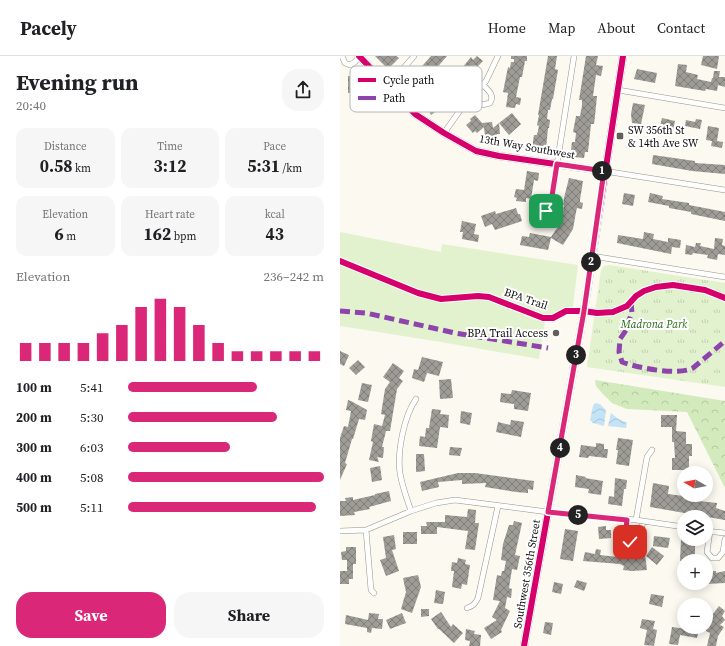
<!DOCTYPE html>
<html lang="en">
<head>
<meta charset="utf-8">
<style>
	body { margin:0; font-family:"Source Serif 4",serif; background:#f6f6f6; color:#202124; height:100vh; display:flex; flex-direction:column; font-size:15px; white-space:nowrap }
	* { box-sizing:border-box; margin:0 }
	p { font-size:13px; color:#757577 }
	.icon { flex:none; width:22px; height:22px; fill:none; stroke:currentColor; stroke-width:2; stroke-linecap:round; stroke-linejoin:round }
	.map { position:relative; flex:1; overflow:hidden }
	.side { display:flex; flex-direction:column; background:#fff; width:340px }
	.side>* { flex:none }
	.needle { width:26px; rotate:279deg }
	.buttons { position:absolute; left:337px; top:410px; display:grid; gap:8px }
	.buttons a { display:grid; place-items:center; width:36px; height:36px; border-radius:50%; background:#fff; box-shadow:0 2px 10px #0003; font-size:20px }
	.pin { position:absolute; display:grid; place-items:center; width:34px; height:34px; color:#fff; margin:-17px; border-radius:8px; box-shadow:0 2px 6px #0006 }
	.km { position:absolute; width:20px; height:20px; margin:-10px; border-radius:50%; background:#222; color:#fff; font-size:11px; line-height:20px; text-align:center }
	.round { display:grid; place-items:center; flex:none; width:42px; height:42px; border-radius:16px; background:#f6f6f6 }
	.summary { display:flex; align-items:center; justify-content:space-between; height:68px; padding:0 16px }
	h1 { font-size:22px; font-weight:700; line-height:30px }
	.stats { display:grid; grid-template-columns:repeat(3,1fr); gap:6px; height:68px; padding:4px 16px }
	.stats div { display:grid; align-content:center; border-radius:10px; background:#f6f6f6; text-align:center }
	.stats b { font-size:17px; font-weight:700 }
	.stats small { font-size:11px; font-weight:400 }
	.stats p { font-size:11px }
	.chart { height:112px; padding:8px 16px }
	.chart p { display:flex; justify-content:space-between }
	.chart svg { width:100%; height:72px; margin-top:4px; stroke:#db2777; stroke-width:6 }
	.action { display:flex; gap:8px; margin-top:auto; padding:8px 16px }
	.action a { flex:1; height:46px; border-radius:16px; background:#db2777; color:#fff; font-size:16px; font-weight:700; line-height:46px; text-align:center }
	.action a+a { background:#f6f6f6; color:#202124 }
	ul { padding:0 16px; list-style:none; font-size:13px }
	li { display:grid; grid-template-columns:64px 48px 1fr; align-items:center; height:30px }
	li i { height:10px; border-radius:5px; background:#db2777 }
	header { display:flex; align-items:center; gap:24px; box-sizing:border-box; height:56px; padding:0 20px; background:#fff; border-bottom:1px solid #e0e0e0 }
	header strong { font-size:19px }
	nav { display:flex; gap:22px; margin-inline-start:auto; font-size:14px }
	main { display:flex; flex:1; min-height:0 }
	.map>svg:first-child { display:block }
</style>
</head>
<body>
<header>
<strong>Pacely</strong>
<nav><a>Home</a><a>Map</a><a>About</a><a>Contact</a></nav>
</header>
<main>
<section class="side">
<div class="summary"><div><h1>Evening run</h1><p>20:40</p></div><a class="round"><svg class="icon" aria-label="share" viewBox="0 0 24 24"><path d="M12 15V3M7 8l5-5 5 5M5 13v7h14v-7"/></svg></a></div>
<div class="stats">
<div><p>Distance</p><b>0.58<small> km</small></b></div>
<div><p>Time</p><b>3:12</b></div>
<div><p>Pace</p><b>5:31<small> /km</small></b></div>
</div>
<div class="stats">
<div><p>Elevation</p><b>6<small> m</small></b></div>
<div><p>Heart rate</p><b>162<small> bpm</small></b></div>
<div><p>kcal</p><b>43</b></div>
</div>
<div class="chart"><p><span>Elevation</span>236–242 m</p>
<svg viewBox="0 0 160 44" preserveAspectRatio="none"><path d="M5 44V33M15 44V33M25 44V33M35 44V33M45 44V27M55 44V22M65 44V11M75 44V6M85 44V11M95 44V22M105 44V33M115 44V38M125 44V38M135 44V38M145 44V38M155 44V38"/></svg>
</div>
<ul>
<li><b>100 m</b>5:41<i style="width:66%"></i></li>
<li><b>200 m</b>5:30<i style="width:76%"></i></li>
<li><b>300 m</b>6:03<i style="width:52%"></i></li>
<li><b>400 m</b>5:08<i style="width:100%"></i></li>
<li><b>500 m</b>5:11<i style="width:96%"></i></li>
</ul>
<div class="action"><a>Save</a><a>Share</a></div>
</section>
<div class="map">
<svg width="385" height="590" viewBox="0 0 385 590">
	<defs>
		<pattern id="forest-crowns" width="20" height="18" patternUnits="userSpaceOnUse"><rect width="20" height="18" fill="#d2eabc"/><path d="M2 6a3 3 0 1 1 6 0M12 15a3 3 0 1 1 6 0" fill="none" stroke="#b3c8a0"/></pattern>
		<pattern id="park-tufts" width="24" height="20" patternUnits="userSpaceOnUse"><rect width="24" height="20" fill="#e2f2ce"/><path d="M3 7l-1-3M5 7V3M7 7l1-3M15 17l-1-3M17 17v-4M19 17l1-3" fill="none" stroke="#c1ceb0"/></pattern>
		<pattern id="water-waves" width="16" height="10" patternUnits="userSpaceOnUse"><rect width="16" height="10" fill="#c4e3f7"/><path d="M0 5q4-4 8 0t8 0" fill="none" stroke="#a7c2d3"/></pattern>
		<pattern id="building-cross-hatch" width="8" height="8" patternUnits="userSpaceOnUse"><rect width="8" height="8" fill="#9e9c96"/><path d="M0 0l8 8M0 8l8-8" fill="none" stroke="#7f7e79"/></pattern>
	</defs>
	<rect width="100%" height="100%" fill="#fbf9f0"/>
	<!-- grass -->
	<path fill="#e2f2ce" d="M0,176L101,196L102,188L238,209L232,258L226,255L205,265L199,303L101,286L0,270Z"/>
	<!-- forest -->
	<path fill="url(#forest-crowns)" d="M255,324L385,345V432L347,356L287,353L272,347L262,337L256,330Z"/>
	<!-- park -->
	<path fill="url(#park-tufts)" d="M269,209L385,227V331L247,311L261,214L264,210Z"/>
	<!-- water -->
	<path fill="url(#water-waves)" d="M255,347L260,348L266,354L264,370L253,367L250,364L253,350Z
		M271,357L277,362L287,367L286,372L268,370Z"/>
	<!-- building -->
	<path fill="url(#building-cross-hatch)" d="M35,0H56L59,2L48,13Z
		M91,0H107L82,29L86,33L77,43L66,33L70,29L68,26Z
		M137,0L143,5L137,11L135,9L127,18L131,21L126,27L127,28L122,33L120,32L112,40L115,43L108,50L99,56L98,54L91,59L86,49L98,41L99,42L113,26L112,24L131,1L133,4Z
		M171,0H187V5H185L182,21H180L176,41L181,42L180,49L176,48L175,52L166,51L168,37L163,36L168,11L170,12L171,6H174V3H171Z
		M208,0H217L215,13L218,14L213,43H212L210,54H208L207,63L210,64L209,72H208L206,93L192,91L194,79H197L199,70L197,69L199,59H198Z
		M246,0H258L256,9L263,10L261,20L256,19L253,40H257L255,60L254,68H251L248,96H245L244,102L234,101L235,94H231L232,86H235L236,77L233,76L236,60H240L242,50V44H239Z
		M363,0H379L377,13L361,9Z
		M338,8L347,9L346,16L358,19L357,23L371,26L372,22H373L374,15H380L379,21H385V31L378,29L377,35L366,33L365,35L335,30Z
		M297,13L317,17L315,27L294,23Z
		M8,20H15V22H20L21,37H8Z
		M293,47L305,49L301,68L292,67L291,58Z
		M172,57L181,68L169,79L159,67Z
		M135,59L142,67L152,66L153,72L159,67L160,78H157V80L145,81L144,71L137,77L135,75L133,77L126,69L131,65L130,63Z
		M322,62L335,65L333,74L320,70Z
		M356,63L362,64L360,73L345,70L346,64L355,66Z
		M368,70L379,72L377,85L383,86L382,92L371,90L372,85L366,84Z
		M313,99L355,105V107L385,109V118L352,115L312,108Z
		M187,115L199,117L198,125L194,124L191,143L186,142V146L176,145L177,142L174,141L176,133L184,134Z
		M229,122L243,125L240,144V146L243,147L242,153L237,152L236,156L233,173L223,189L211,182L208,194L180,189L182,180L189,181L190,177L211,181L221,166L224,149H223L224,142Z
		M284,137L295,139L293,150L282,148Z
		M310,137L323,140L322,143L349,147V149L385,156V165L351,158V156L329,152V150L308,146Z
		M176,152L178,158H180L182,165L155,174L152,168L145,171L141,160L155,155L156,158Z
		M122,165L136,168L134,178L139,179L138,186L122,183L123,176H120Z
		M304,176L314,178L313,183L328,186V182L341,184L340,192L332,191L331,198L277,187L278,179L303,183Z
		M375,182L383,183L382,189L385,190V199L378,198L377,204L367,202L368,199L353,197L352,199L345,198L346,189L355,191L356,187H361L360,190L374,193Z
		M0,295L9,299L4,310L0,308Z
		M82,301L103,306L99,320L87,317L84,326L72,322L74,313L78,314Z
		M18,304L25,311L16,319L9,312Z
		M53,307L64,315L59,322L63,325L57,333L50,375H46L42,391H44L43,402L37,401L39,406L29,404L33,386L31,385L34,368L42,370L45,359L41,358L45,333L50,326L43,321Z
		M111,323L113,342L100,343L99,324Z
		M22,327L32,329L28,346L18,344Z
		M172,334L191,337L188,355L174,353V348L160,346L161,337L171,338Z
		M8,344L11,345L27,354L25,364L19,363L13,383H12L5,407L7,408L0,424V382L4,370L8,371L11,355L6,354Z
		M92,353L101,354L100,358L109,359L108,372L100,371L97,392L79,390L80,380L85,381L86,372H89Z
		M121,355L132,357L130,369L120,367Z
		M321,359H337L336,375L346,376V388H352V400H349V414H332V402H335L334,386H332V371H321Z
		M171,364L184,366L181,381L156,376L158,366L170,369Z
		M278,382L293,384L289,410L276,408L278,394H276Z
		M256,387L264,388V393H268L267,402L249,400L248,402L239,401L241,389L256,391Z
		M110,391L122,392L120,400L109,399Z
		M76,398H84L85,415L76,416Z
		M40,410L42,424L32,426L30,412Z
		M118,417H135L194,425L193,434L188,433V437L176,436L145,431L146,427L122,428V424L98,426L99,431L82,435L80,426Z
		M236,419L246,421L245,422L263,425L261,439L248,437L249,433L235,431Z
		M275,422L287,424L286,433H284L282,450L268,448L269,440L274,441Z
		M313,427L329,430L328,438L351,441L350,444L377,447L376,452L385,455V464L310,451Z
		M49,435L51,445L29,451L30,453L14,456L15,459L0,460V445H6L5,442L13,441V444L35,439V438Z
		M128,453L136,454L135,467H139L135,494L125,493L128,475L97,471V478H81V470H87L86,466H105V459L127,461Z
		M174,465L182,467L175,499L180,500L177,514L172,513L169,532L172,533L171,542L167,541L165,552L170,555L161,574L162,576L151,583L144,572L157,564L152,561L160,545L153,544L157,519L161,520L162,515H164L166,505L161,504L163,488L169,469H173Z
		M266,470V474H271V482L259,483L258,471Z
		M225,473L238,475L233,505L220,503Z
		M63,476H77V488H63Z
		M54,479L56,493L52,494L59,515L46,520L40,504L46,502L43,481Z
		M314,480L330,482L328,492L313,490Z
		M341,483H350V485H355V503H350V505H340Z
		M6,491H16V508H13V523H9V528H0V515H7V504H2L1,496L6,495Z
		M312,491L324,500L317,509L306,500Z
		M256,493L261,494L260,499L295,503V499L305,498L307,514L292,515L283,514L284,510L280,508L243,505L245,496L255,498Z
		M118,502L126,504L125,508L130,509L127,529L122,528L121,533L112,531L114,515H111L112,506L117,507Z
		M368,515H376V517L385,515V527L366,528V519H368Z
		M78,519L81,531L72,557L61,553L66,536L63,522Z
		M237,524L247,527L244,535L234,531Z
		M214,526L223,528L221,538L212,536Z
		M96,534L105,536L103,548L94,547Z
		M311,538L324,540L322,551L309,548Z
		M379,550L385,555L382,560L385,564L380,569L384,571L378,580L376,590H367L370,577L366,575V567Z
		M81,553H89V560L81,561Z
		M101,556L111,571L113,568L123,577L114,587L99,573H98L91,563Z
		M29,557L39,558L38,563H43L42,573L32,572L31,577L27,576V572L5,568L6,559L28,564Z
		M62,557L66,567L50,573L46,564Z
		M302,563L315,565L313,573L317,574L314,590L304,589L307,574L300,572Z
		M205,566L213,567L211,579L203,577Z
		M332,571L346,573V571H349L359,573L357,582L340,579L338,589L329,588Z
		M126,573L135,575L134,578L141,579L140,590H129L130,585L125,584Z"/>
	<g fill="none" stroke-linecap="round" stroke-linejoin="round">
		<!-- street casing -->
		<g stroke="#94938f" stroke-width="6">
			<path id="street" d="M2,0L5,7L10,9L15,6L19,1
				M47,31L74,0
				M278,34L385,52
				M133,40L142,49L150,47C155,39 148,34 143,29
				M104,77L121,53L146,25L158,0
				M264,115L385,134
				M205,155L202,152L197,153L195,157L196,162L199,164L206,162L205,155L212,140L234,0
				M252,200L385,221
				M71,455C67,443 62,430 60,417C57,396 64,360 76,343
				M287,463C286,472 281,484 292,487L299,483L303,465
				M296,464L307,401L312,394
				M26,474L31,534L34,537
				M0,475L26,474L71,455L96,447L115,444L208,456L296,464L344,471
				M366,475L385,477
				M370,475L367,496L372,502H378L383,496L385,483
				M127,552C133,550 135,548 138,542L158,450"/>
		</g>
		<!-- secondary casing -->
		<g stroke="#8a8985" stroke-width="8">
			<path id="secondary" d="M19,0L75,58L104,77L136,95L159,100L264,115
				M184,590L244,255L283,0"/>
		</g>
		<!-- street -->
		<use href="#street" stroke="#fefefd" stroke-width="5"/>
		<!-- secondary -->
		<use href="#secondary" stroke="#f5f4e8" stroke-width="7"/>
		<!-- quiet -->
		<path stroke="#8e44ad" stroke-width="5" stroke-dasharray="10 5" stroke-linecap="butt" d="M291,246L292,257L289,264V270L280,283L279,296L282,306C298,312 338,320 353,312L385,285
			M0,255L26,257L115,277L208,292"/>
		<!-- cycleway casing -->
		<g stroke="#fff" stroke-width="8">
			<path id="cycleway" d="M19,0L75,58L104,77L136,95L159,100L264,115
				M0,205L78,237L101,243L138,240L149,241L203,262H213L226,255H244L257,257L273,256L287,250L296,240L304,235L316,231L333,229L365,234L385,242
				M184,590L244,255L283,0"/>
		</g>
		<!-- cycleway -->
		<use href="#cycleway" stroke="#d6006c" stroke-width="6"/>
	</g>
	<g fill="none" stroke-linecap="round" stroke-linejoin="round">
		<!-- route casing -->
		<g stroke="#fff" stroke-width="8">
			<path id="route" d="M206,155L212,140L217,108L264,115L244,255L208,456L287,464L285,480L290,486"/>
		</g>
		<!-- route -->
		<use href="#route" stroke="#db2777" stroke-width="5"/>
	</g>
	<!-- markers -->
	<g fill="#605f5c" stroke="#fff" stroke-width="1.5">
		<rect x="276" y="76" width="8" height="8" rx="2"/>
		<circle cx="216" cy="277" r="4"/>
	</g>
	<g text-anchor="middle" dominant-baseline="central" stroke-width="4" stroke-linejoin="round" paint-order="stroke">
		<!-- poi labels -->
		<g font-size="11" fill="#0c0c0c" stroke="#fff" text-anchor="start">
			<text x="288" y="74">SW 356th St<tspan x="288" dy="13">&amp; 14th Ave SW</tspan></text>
			<text x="208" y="277" text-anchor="end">BPA Trail Access</text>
		</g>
		<!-- street labels -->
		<g font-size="11" fill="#0c0c0c" stroke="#fff">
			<text transform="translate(187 91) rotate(10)">13th Way Southwest</text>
			<text transform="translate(186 243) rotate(19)">BPA Trail</text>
			<text transform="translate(187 518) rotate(-80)">Southwest 356th Street</text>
		</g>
		<!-- park labels -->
		<g font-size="11" font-style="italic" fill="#266819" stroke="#fff">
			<text x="314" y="268">Madrona Park</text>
		</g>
	</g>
	<!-- legend -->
	<rect x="10" y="10" width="132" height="46" rx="6" fill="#fff" stroke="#b6b6b6" stroke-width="1"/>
	<rect x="18" y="22" width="18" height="4" fill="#d6006c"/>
	<rect x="18" y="40" width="18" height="4" fill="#8e44ad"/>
	<g font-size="11" fill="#0c0c0c">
		<text x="43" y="28">Cycle path</text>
		<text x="43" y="46">Path</text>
	</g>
</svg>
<div class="buttons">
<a><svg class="needle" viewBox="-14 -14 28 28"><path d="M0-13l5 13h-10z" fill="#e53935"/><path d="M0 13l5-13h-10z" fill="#757577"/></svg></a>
<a><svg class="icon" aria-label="layers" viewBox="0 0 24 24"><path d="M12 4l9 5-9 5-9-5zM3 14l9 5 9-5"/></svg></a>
<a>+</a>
<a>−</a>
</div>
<div class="pin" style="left:206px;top:155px;background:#1e9e55"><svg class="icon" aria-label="arrive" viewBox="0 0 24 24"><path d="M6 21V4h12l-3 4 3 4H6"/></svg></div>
<div class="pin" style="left:290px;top:486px;background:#d93025"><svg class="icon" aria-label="check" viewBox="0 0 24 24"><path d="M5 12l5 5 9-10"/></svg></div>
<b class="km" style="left:262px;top:115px">1</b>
<b class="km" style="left:251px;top:206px">2</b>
<b class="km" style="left:236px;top:299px">3</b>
<b class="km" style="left:220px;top:392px">4</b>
<b class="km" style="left:238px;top:459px">5</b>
</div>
</main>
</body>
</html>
